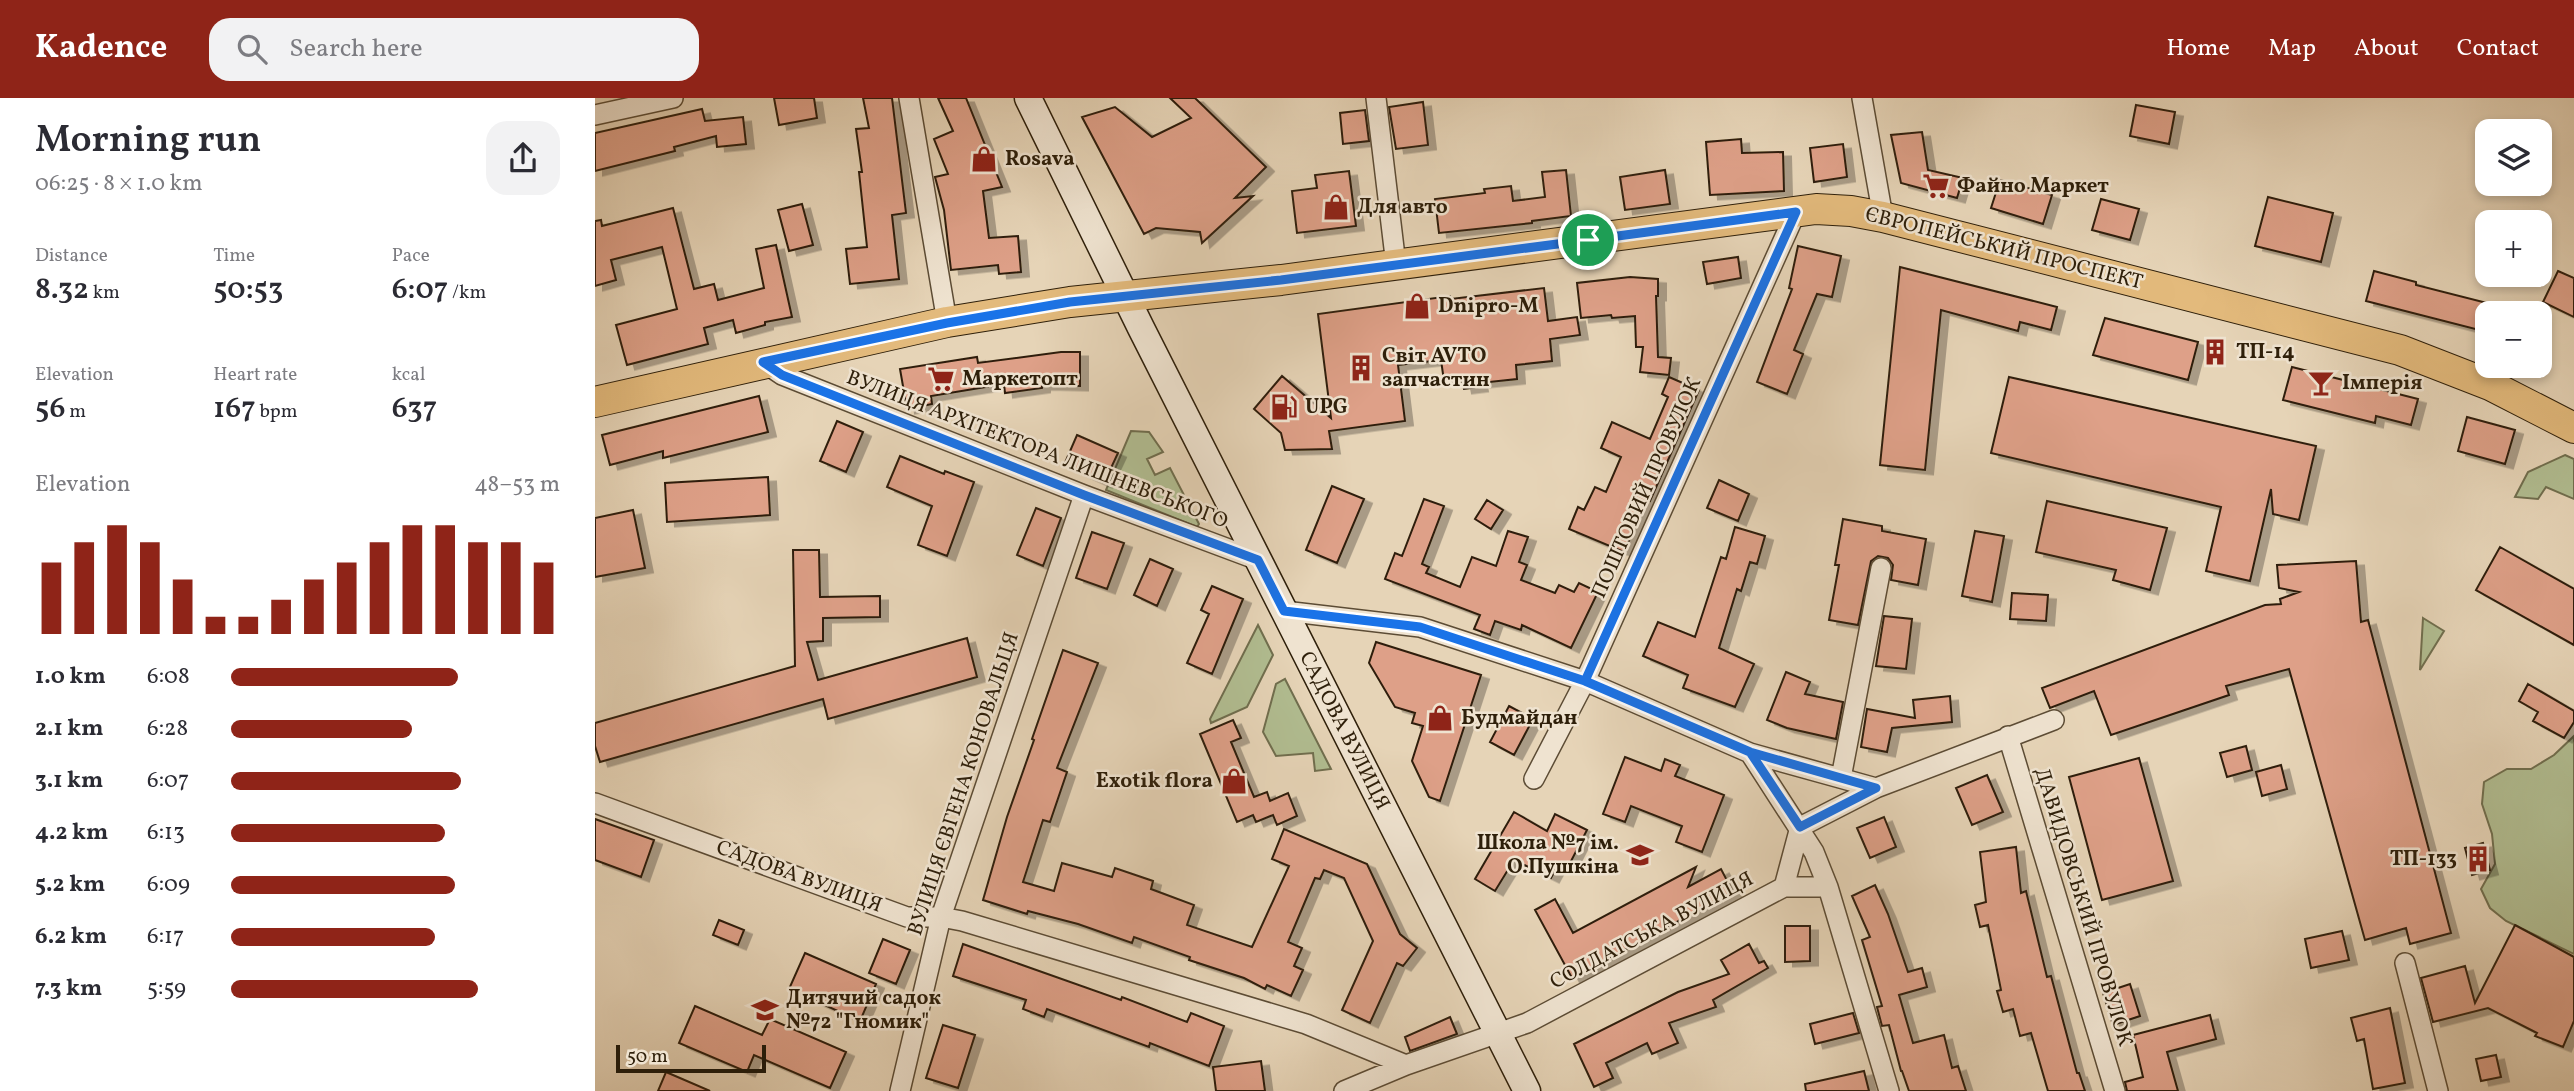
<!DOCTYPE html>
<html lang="en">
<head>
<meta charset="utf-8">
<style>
	body { margin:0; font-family:Vollkorn,serif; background:#f2f2f3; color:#2b2b33; height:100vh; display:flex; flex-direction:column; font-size:26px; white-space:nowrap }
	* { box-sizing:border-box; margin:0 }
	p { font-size:23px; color:#7c7c81 }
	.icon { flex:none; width:38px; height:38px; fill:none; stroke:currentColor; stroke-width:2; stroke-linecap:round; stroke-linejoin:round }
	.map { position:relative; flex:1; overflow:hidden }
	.sheet { display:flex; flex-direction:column; background:#fff; width:595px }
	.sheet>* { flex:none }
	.fabs { position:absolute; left:1880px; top:21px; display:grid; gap:14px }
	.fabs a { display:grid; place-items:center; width:77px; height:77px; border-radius:14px; background:#fff; box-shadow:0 4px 10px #0003; font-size:35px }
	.scale { position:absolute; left:21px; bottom:18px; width:150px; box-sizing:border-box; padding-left:7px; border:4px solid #2e1f0a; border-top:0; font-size:19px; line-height:24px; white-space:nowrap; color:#2e1f0a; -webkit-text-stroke:5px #efe3d0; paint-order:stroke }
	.pin { position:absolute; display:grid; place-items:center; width:60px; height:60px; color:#fff; margin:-30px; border:4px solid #fff; border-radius:50%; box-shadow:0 2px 7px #0007 }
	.round { display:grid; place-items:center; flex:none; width:74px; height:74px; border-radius:21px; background:#f2f2f3 }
	.head { display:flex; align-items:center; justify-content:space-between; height:119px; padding:0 35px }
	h1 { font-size:38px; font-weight:600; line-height:52px }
	.stats { display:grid; grid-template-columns:repeat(3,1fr); gap:10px; height:119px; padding:7px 35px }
	.stats div { display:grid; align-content:center }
	.stats b { font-size:30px; font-weight:600 }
	.stats small { font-size:19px; font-weight:400 }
	.stats p { font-size:19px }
	.chart { height:196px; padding:14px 35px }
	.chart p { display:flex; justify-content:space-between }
	.chart svg { width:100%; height:126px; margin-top:7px; stroke:#8f2418; stroke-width:6 }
	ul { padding:0 35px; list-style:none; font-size:23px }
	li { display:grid; grid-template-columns:112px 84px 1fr; align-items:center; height:52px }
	li i { height:18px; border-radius:9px; background:#8f2418 }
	header { display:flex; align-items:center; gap:42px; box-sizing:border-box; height:98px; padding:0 35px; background:#8f2418; color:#fff }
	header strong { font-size:33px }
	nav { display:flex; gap:38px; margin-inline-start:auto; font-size:24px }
	.search { width:490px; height:63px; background:#f2f2f3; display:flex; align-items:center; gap:18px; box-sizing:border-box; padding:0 24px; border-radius:21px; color:#7c7c81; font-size:26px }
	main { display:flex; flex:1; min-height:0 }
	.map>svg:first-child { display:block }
</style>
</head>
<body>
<header>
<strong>Kadence</strong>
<div class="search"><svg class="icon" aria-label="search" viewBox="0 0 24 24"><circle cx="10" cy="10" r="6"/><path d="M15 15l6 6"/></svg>Search here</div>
<nav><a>Home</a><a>Map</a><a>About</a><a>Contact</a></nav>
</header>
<main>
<section class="sheet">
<div class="head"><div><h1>Morning run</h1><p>06:25 · 8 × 1.0 km</p></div><a class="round"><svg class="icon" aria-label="share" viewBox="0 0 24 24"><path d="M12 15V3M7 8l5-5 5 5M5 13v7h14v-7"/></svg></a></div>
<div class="stats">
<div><p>Distance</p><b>8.32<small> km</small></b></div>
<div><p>Time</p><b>50:53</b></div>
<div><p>Pace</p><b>6:07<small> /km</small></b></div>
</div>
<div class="stats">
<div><p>Elevation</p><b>56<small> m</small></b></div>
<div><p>Heart rate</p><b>167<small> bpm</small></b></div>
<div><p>kcal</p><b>637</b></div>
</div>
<div class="chart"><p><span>Elevation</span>48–53 m</p>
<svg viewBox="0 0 160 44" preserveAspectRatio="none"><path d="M5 44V19M15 44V12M25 44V6M35 44V12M45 44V25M55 44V38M65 44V38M75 44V32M85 44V25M95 44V19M105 44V12M115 44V6M125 44V6M135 44V12M145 44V12M155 44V19"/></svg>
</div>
<ul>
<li><b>1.0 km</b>6:08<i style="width:69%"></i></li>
<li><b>2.1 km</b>6:28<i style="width:55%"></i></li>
<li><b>3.1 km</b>6:07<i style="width:70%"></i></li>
<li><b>4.2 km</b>6:13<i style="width:65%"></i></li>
<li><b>5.2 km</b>6:09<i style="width:68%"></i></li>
<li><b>6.2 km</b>6:17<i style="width:62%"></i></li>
<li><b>7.3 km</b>5:59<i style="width:75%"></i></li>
</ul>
</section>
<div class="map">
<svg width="1979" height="993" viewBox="0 0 1979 993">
	<defs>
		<filter id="shadow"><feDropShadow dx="8" dy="4.5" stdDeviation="0" flood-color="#0004"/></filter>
	</defs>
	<rect width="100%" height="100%" fill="#e6d4b7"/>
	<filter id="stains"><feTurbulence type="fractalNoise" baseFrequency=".00286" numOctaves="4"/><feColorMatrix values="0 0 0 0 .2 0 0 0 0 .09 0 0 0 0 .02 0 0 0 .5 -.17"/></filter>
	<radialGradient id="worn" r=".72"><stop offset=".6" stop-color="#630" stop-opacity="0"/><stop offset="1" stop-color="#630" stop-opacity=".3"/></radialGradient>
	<!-- green -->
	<path fill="#b1bd91" stroke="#706e4e" stroke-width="2" d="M536,333L554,334L568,354L552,361L560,377L575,370L604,426L602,429L511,392Z
		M1970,357L1979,361V401L1951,389L1943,401L1920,399L1933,374Z
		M1828,520L1849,533L1825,572Z
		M663,527L678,557L652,609L616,625L615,621Z
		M690,581L736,671L720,673L718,655L681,658L668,634L681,586Z
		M1979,638V856L1911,823L1895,810L1886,791L1900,766L1897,736L1887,706L1889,684L1912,671H1936L1959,657Z"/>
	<!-- building -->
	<path fill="#dea088" stroke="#2e1f0a" stroke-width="2" filter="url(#shadow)" d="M179,0H219L222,20L184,27Z
		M268,0H297L311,115L297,117L304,181L255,186L251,151L272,149L264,74H267L261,31L274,30Z
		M343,0H371L407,89L388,93L394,140L423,138L426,174L404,176L403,167L356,172L349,112L340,79L353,76L339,41L358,33Z
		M575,0H600L671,69L640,100L658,98L607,145L605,134L561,130L549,136L487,19L520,9L557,39L596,20Z
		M828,4L833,47L801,51L794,9Z
		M1541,7L1580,14L1574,46L1535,38Z
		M107,11L110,23L148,19L151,46L122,49L121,38L79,49L80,53L0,73V35Z
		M770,12L774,43L748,46L745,15Z
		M1327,34L1333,72L1368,80L1362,100L1306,85L1296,37Z
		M1146,41L1147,55L1188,54L1189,93L1115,97L1111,44Z
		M1248,46L1252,79L1219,84L1215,50Z
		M971,72L976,118L937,123V125L844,135L840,101L890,95L889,91L916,88L918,103L950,99L947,74Z
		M1070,72L1075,106L1030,112L1025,79Z
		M754,73L761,128L702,135L697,93L722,90L720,77Z
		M1405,82L1457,97L1448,126L1396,110Z
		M1673,99L1738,115L1726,164L1660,148Z
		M1506,101L1544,111L1535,142L1497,132Z
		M207,106L218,147L194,153L183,112Z
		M78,110L99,191L119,186L123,202L169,190L161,151L181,147L197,219L170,224V227L141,235L138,222L109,230L113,246L32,267L21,227L82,211L67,149L16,162L21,182L0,188V123L6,122L7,128Z
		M1203,148L1246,158L1237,199L1222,196L1199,252L1208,256L1192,296L1162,284L1197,191L1194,190Z
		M1143,159L1146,180L1112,186L1108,164Z
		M1305,169L1462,209L1456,232L1425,224L1423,233L1346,212L1330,372L1285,367Z
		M1779,173L1821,184V187L1892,205V234L1771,203Z
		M1963,173L1979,180V219L1948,204Z
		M1035,179L1063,181V198H1061L1063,259L1076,260L1074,277L1045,274L1048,249H1041L1040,218L1017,220L1016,217L986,220L982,185Z
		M949,190L953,223L982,219L985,237L955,241L957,263L921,267L922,281L884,285L885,289L869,291L867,281L849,283L846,262L803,267L810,323L734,333L737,351L690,352L686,335L659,311L687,278L736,320L723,216L855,198L856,201Z
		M1510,220L1603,244L1593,282L1498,257Z
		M466,254H485V288L447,287V290L410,295L409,286L336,298L337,306L312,311L305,271L382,259L383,265Z
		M1697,269L1823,301L1816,327L1781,318L1780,325L1688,302Z
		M1074,279L1104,292L1055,403L1052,401L1029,454L974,431L983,409L989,412L1000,389L1011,394L1026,359L1006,350L1017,324L1055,341L1073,299L1067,296Z
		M1414,279L1721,348L1704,422L1678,416L1676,391L1655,483L1611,473L1626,409L1396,355Z
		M164,298L173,334L68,360V353L15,367L7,337Z
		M1872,319L1920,332L1910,366L1863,353Z
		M242,323L268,334L251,374L225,363Z
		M482,337L523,355L509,385L469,367Z
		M305,358L349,376L350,373L379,384L352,458L323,447L337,408L292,389Z
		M173,379L175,417L72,424L70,385Z
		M1124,382L1154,396L1143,423L1112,410Z
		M737,388L769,401L742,465L711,452Z
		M829,401L849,408L827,466L834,469L831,475L865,489L877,459L901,468L913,433L933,439L924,464L932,467L926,482L960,495L964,487L979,494L984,485L1003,494L976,550L927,527L926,532L900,523L895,537L879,531L885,517L790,481L800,455L807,458Z
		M892,402L908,412L896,431L880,421Z
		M1452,403L1572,430L1555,492L1518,482L1521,472L1441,454Z
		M441,410L466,420L448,468L422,457Z
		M38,412L50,470L0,479V420Z
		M1248,421L1287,428V433L1331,441L1323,487L1296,482L1298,467L1293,460L1283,458L1276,463L1263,527L1234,522L1244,467H1240Z
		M1140,429L1170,438L1162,466L1155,464L1146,493L1142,491L1124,550L1159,566L1140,609L1088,590L1093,577L1048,558L1063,524L1100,539L1126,459L1131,461Z
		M1380,433L1409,438L1397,504L1367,498Z
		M497,434L529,445L512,491L481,480Z
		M1905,449L1979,491V547L1881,492Z
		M198,452H224L225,499L285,498V519L228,520V543L212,544L223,582L372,540L382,579L233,621L228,601L5,664L0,648V625L200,568Z
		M555,461L578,471L562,508L539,497Z
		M1761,463L1766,524L1773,522L1856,835L1815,846L1811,830L1770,842L1694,571L1631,588L1634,597L1516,637L1499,593L1455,610L1447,590L1670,507L1686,506L1685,501L1704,494L1684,490L1682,467Z
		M617,488L648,501L617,576L592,565L614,516L606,512Z
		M1417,495L1453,497L1451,523L1415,521Z
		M1289,518L1317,521L1311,571L1281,568Z
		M781,544L886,577L845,703L834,699L817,663L828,628L817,625L820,615L800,609L774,565Z
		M468,552L503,565L462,670L472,674L455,724L448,722L428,784L459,793L467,765L517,779L520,770L558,783L556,791L599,807L592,827L657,849L694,768L677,761L689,731L772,766L805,836L822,850L808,868L802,865L775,925L747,912L778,843L749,780L729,772L725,781L720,780L693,844L707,850L699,868L708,872L696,898L672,887L670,891L649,880L594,862L595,859L539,839L537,845L483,826L433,813L432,816L388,802L412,719L439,642L437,641Z
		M1191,574L1215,584L1210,596L1248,604L1241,641L1192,630L1172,622Z
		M1933,586L1979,613V624L1969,640L1938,623L1943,614L1924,603Z
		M1355,598L1357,624L1297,630L1292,654L1266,649L1272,611L1320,620L1318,602Z
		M914,608L938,621L919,657L895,644Z
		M638,622L646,640L636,644L659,699L672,694L675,703L693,695L702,718L682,727L678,717L661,724L658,717L642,724L605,636Z
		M1651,648L1657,672L1632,679L1625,655Z
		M1030,659L1066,673L1070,661L1085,667L1080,678L1129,697L1107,754L1081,744L1087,728L1036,708L1030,724L1008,716Z
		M1544,660L1578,783L1507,802L1474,679Z
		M1686,667L1692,691L1667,698L1661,674Z
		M1392,677L1408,714L1377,727L1361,690Z
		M919,714L952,733L960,716L992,732L972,771L963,767L956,780L919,762L900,793L880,781Z
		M1289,719L1301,749L1275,760L1262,730Z
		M0,721L59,742L46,779L0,762Z
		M1888,745L1895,772L1877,777L1870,750Z
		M1421,749L1426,795L1431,793L1452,879L1456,878L1482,975H1484L1490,993H1453L1436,935L1425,938L1418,911L1408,914L1402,893L1406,892L1393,827L1385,829L1380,807L1391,804L1385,754Z
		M1101,769L1093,789L1126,771L1138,794L977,880L940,812L960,801L978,835Z
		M1280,787L1293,816L1313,874L1327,870L1332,889L1304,897L1318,945L1349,937L1357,970L1363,968L1371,993H1314L1307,973H1306L1294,927L1287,928L1282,909L1287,908L1267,842L1275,839L1257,798Z
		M124,822L149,832L143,847L118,837Z
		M1920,827L1979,859V923L1968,949L1940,938L1942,935L1893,910L1838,924L1826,880L1870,868L1880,905Z
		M1190,828H1215V863L1190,864Z
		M1747,833L1754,862L1716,870L1710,841Z
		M288,841L315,852L301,886L274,875Z
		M368,846L526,902L527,899L592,924L596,915L629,928L614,968L555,945L554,949L452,911L449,919L428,911L431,902L358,878Z
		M1154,846L1164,865L1169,863L1173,870L1118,902L1121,909L1074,925L1083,945L1057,956L1052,945L1011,965L1018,980L999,989L979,946L1083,894L1134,876L1126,862Z
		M210,855L281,886L265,923L194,891Z
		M1535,886L1545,918L1518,927L1508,895Z
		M100,908L167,937L175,921L251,954L235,990L159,957L152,974L84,945Z
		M1795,910L1810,985L1778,991L1769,941L1762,943L1756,920Z
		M1258,915L1264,935L1220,946L1215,926Z
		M1615,917L1621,941L1572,954L1583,993H1532L1530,984L1548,979L1538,937Z
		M855,919L862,936L815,953L810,939Z
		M348,927L380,937L363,990L331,980Z
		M1901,957L1906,979L1886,983L1881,961Z
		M666,963L670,993H621L618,969Z
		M1269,973L1274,993H1211L1210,986Z
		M71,974L115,993H63Z"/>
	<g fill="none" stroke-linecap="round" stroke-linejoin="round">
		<!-- minor casing -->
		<g stroke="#5c4c35" stroke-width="22">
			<path id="minor" d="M314,0L352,224
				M781,0L801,167
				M1267,0L1288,119
				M0,17L78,0
				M168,264L187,277L489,397L663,462
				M689,513L825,529L990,583L1155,655L1219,754L1233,789L1294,993
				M1413,638L1520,993
				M1155,655L1281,690
				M1246,680L1286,470
				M939,681L990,583L1201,114
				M0,705L312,819H346L367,823L711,926L811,967
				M1189,789H1233
				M1810,865L1843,993
				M305,993L346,819L489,397
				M749,993L811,967L932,925L1189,789L1205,729L1281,690L1459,622"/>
		</g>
		<!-- secondary casing -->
		<g stroke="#2e1f0a" stroke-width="29">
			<path id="secondary" d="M433,0L546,230L932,993"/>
		</g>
		<!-- primary casing -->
		<g stroke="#2e1f0a" stroke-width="32">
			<path id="primary" d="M0,304L352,224L475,204L686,182L1221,111L1256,113L1288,119L1805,252L1895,287L1979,330"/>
		</g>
		<!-- minor -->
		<use href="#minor" stroke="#efe3d0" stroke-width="19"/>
		<!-- secondary -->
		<use href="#secondary" stroke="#efe3d0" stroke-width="26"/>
		<!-- primary -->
		<use href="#primary" stroke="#e3ba7c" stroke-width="30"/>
	</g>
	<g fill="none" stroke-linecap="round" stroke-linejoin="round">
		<!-- route casing -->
		<g stroke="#fff" stroke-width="14">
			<path id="route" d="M993,142L686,182L475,204L352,225L168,264L187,277L489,397L663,462L689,513L825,529L990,583L1155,654L1281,690L1205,729L1155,654L990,583L1201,114L993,142"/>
		</g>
		<!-- route -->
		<use href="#route" stroke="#1a73e8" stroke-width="9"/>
	</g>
	<!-- icons -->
	<defs>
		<g id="shop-bare" transform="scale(2.1)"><path d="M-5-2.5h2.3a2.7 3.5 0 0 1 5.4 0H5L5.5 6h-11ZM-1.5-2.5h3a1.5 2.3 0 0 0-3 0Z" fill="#8f2418" stroke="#efe3d0" stroke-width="2.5" paint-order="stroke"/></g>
		<g id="supermarket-bare" transform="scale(2.1)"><path d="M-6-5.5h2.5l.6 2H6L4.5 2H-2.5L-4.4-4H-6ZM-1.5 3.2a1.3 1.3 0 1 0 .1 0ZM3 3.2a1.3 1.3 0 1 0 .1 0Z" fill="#8f2418" stroke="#efe3d0" stroke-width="2.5" paint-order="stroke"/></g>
		<g id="building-bare" transform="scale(2.1)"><path d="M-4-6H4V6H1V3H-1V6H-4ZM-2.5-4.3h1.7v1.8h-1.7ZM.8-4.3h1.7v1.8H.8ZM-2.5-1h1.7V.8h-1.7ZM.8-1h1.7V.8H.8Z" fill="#8f2418" stroke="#efe3d0" stroke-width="2.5" paint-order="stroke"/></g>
		<g id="bar-bare" transform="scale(2.1)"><path d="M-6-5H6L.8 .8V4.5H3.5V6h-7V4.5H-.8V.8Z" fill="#8f2418" stroke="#efe3d0" stroke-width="2.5" paint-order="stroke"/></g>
		<g id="fuel-bare" transform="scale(2.1)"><path d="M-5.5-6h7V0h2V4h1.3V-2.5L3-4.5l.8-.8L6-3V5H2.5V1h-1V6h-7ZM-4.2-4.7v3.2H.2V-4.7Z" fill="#8f2418" stroke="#efe3d0" stroke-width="2.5" paint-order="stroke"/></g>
		<g id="school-bare" transform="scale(2.1)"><path d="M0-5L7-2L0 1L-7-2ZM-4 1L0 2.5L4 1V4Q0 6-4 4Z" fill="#8f2418" stroke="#efe3d0" stroke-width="2.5" paint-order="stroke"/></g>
	</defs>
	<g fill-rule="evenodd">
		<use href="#shop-bare" x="389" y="61"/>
		<use href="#supermarket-bare" x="1341" y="88"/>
		<use href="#shop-bare" x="741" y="109"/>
		<use href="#shop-bare" x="822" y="208"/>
		<use href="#building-bare" x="1620" y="254"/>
		<use href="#building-bare" x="766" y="270"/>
		<use href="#supermarket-bare" x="346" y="281"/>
		<use href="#bar-bare" x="1726" y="285"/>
		<use href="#fuel-bare" x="689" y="309"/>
		<use href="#shop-bare" x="845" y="620"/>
		<use href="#shop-bare" x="639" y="683"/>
		<use href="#school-bare" x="1045" y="757"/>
		<use href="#building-bare" x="1883" y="761"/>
		<use href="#school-bare" x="170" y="912"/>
	</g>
	<g text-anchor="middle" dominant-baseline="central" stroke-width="5" stroke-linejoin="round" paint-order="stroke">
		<!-- poi labels -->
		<g font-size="21" font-weight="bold" fill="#2e1f0a" stroke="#efe3d0" text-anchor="start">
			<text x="410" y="61">Rosava</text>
			<text x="1362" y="88">Файно Маркет</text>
			<text x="762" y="109">Для авто</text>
			<text x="843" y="208">Dnipro-M</text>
			<text x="1641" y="254">ТП-14</text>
			<text x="787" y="258">Світ AVTO<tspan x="787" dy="24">запчастин</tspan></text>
			<text x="367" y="281">Маркетопт</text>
			<text x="1747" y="285">Імперія</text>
			<text x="710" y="309">UPG</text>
			<text x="866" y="620">Будмайдан</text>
			<text x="618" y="683" text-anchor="end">Exotik flora</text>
			<text x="1024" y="745" text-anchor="end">Школа №7 ім.<tspan x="1024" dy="24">О.Пушкіна</tspan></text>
			<text x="1862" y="761" text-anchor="end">ТП-133</text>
			<text x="191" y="900">Дитячий садок<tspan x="191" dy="24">№72 "Гномик"</tspan></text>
		</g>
		<!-- street labels -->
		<g font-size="21" fill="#2e1f0a" stroke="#efe3d0">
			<text transform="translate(1409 151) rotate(14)">ЄВРОПЕЙСЬКИЙ ПРОСПЕКТ</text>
			<text transform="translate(442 352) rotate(21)">ВУЛИЦЯ АРХІТЕКТОРА ЛИШНЕВСЬКОГО</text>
			<text transform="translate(1052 390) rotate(-66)">ПОШТОВИЙ ПРОВУЛОК</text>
			<text transform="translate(749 633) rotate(63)">САДОВА ВУЛИЦЯ</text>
			<text transform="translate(369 686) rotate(-72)">ВУЛИЦЯ ЄВГЕНА КОНОВАЛЬЦЯ</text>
			<text transform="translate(204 779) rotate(20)">САДОВА ВУЛИЦЯ</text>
			<text transform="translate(1488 809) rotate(73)">ДАВИДОВСЬКИЙ ПРОВУЛОК</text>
			<text transform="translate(1057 833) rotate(-28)">СОЛДАТСЬКА ВУЛИЦЯ</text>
		</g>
	</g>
	<rect width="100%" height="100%" filter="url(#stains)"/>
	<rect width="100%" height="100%" fill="url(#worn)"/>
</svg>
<div class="fabs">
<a><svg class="icon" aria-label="layers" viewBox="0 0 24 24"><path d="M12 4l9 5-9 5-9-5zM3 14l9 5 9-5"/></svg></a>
<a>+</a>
<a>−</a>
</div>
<div class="scale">50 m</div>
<div class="pin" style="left:993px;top:142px;background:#1e9e55"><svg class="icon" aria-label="arrive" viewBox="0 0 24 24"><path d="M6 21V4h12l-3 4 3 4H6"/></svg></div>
</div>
</main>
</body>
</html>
